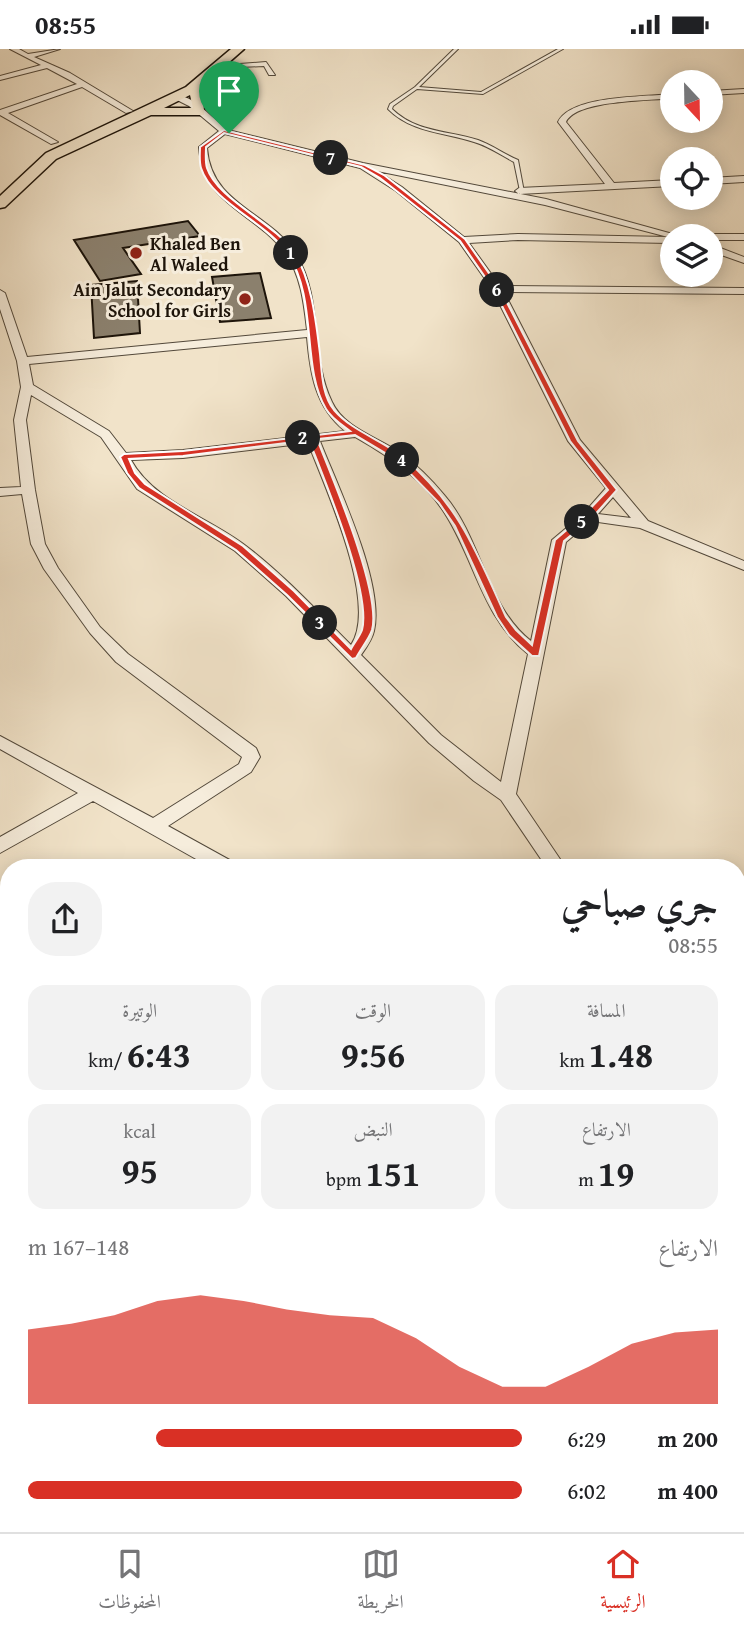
<!DOCTYPE html>
<html lang="ar">
<head>
<meta charset="utf-8">
<style>
	body { margin:0; font-family:"Gentium Book Plus",Amiri,serif; background:#f2f2f2; color:#202124; direction:rtl; height:100vh; display:flex; flex-direction:column; font-size:26px; white-space:nowrap }
	* { box-sizing:border-box; margin:0 }
	p { font-size:23px; color:#757577 }
	.icon { flex:none; width:38px; height:38px; fill:none; stroke:currentColor; stroke-width:2; stroke-linecap:round; stroke-linejoin:round }
	.map { position:relative; flex:1; overflow:hidden; direction:ltr }
	.drawer { position:absolute; left:0px; top:810px; width:746px; height:674px; display:flex; flex-direction:column; background:#fff; border-radius:28px 28px 0 0; box-shadow:0 4px 18px #0003; direction:rtl }
	.drawer>* { flex:none }
	.needle { width:46px; rotate:158deg }
	.buttons { position:absolute; left:660px; top:21px; display:grid; gap:14px }
	.buttons a { display:grid; place-items:center; width:63px; height:63px; border-radius:50%; background:#fff; box-shadow:0 4px 18px #0003; font-size:35px }
	.pin { position:absolute; display:grid; place-items:center; width:60px; height:60px; color:#fff; margin:-72px -30px; border-radius:50% 50% 50% 0; rotate:-45deg; box-shadow:0 0 7px #0007 }
	.pin .icon { rotate:45deg }
	.km { position:absolute; width:35px; height:35px; margin:-18px; border-radius:50%; background:#222; color:#fff; font-size:19px; line-height:35px; text-align:center }
	.round { display:grid; place-items:center; flex:none; width:74px; height:74px; border-radius:28px; background:#f2f2f2 }
	.head { display:flex; align-items:center; justify-content:space-between; height:119px; padding:0 28px }
	h1 { font-size:38px; font-weight:700; line-height:52px }
	.figures { display:grid; grid-template-columns:repeat(3,1fr); gap:10px; height:119px; padding:7px 28px }
	.figures div { display:grid; align-content:center; border-radius:18px; background:#f2f2f2; text-align:center }
	.figures b { font-size:35px; font-weight:700 }
	.figures small { font-size:19px; font-weight:400 }
	.figures p { font-size:19px }
	.chart { height:196px; padding:14px 28px }
	.chart p { display:flex; justify-content:space-between }
	.chart svg { width:100%; height:126px; margin-top:7px; fill:#d93025; opacity:.7 }
	ul { padding:0 28px; list-style:none; font-size:23px }
	li { display:grid; grid-template-columns:112px 84px 1fr; align-items:center; height:52px }
	li i { height:18px; border-radius:9px; background:#d93025 }
	.status { display:flex; justify-content:space-between; align-items:center; height:49px; padding:0 35px; background:#fff; direction:ltr }
	.status svg { height:19px; fill:currentColor }
	.tabs { display:flex; justify-content:space-around; align-items:center; height:98px; border-top:2px solid #e0e0e0; background:#fff; font-size:19px; color:#757577 }
	.tabs a { display:grid; justify-items:center; gap:4px }
	.tabs .current { color:#d93025 }
	.map>svg:first-child { display:block }
</style>
</head>
<body>
<div class="status"><b>08:55</b><svg viewBox="0 0 49 12"><path d="M0 12V9h3v3zM5 12V6h3v6zM10 12V3h3v9zM15 12V0h3v12zM26 1h20v11H26zM47 4h2v5h-2z"/></svg></div>
<div class="map">
<svg width="744" height="1483" viewBox="0 0 744 1483">
	<rect width="100%" height="100%" fill="#f1e3c9"/>
	<filter id="stains"><feTurbulence type="fractalNoise" baseFrequency=".00286" numOctaves="4"/><feColorMatrix values="0 0 0 0 .2 0 0 0 0 .09 0 0 0 0 .02 0 0 0 .5 -.17"/></filter>
	<radialGradient id="worn" r=".72"><stop offset=".6" stop-color="#630" stop-opacity="0"/><stop offset="1" stop-color="#630" stop-opacity=".3"/></radialGradient>
	<!-- building -->
	<path fill="#8b806d" stroke="#1d140a" stroke-width="2" d="M188,172L200,187L123,199L141,225L100,232L74,191Z
		M260,224L271,269L220,273L212,228Z
		M137,232L140,284L94,289L91,236Z"/>
	<g fill="none" stroke-linecap="round" stroke-linejoin="round">
		<!-- service casing -->
		<g stroke="#52483a" stroke-width="2">
			<path id="service" d="M454,0H458L419,38L481,43L558,0H563L483,45L417,40L393,57L392,60C417,84 447,81 478,91C492,96 504,105 518,111L524,143L520,142L514,113C501,106 488,97 474,93C444,83 412,84 388,60L390,55L415,38Z"/>
		</g>
		<!-- minor casing -->
		<g stroke="#52483a" stroke-width="2">
			<path id="minor" d="M10,0H19L28,5L60,0L34,8L70,24L133,62L126,64L82,38L8,64L58,93L51,95L0,66V61L77,35L47,19L0,31V27L41,16Z
				M266,13L275,26H269L264,17L218,19L214,17Z
				M744,40V44L710,46V42Z
				M672,45V49C648,52 576,51 566,73L614,134L672,131V137L519,145L515,142L519,139L605,135L558,73C571,46 644,48 672,45Z
				M175,46C198,47 212,73 232,82L363,114L546,150L680,187H672V193L669,194L518,191L469,194L500,237L744,239V245L504,243L580,391L648,472L744,512V521L640,479L591,472L566,493L516,745L566,819H547L501,751L474,732L429,694L286,547L235,502L137,440L101,388L31,346L26,371L35,441L45,495L58,519L100,578L128,605L256,699L260,708L251,723L168,777L235,814L237,819H212L93,752L0,804V788L78,744L0,700V687L153,769L239,715L242,708L116,613L90,584L44,520L31,495L22,445L0,447V439L21,438L14,371L21,338L17,312L0,260V241L5,244L27,308L307,281C304,255 301,226 285,204C255,163 202,156 199,98L219,82L189,57L175,50ZM225,85L360,119L396,142L459,193L492,240L568,392L606,439L583,465L552,491L531,592C486,557 482,490 445,447C432,431 416,415 399,403C377,388 344,379 332,353C309,305 324,251 296,205C269,162 211,156 207,99ZM377,122L545,156L668,188L518,185L464,188L402,138ZM307,288C310,324 315,358 345,382L183,401L126,404L109,382L33,336L29,315ZM355,388C390,408 426,432 447,468C476,515 483,569 528,605L501,733L441,686L361,606C366,599 372,591 374,582C385,535 338,438 320,392ZM308,394C325,438 379,555 351,596C317,562 284,526 246,497C209,468 154,453 131,411L183,409ZM613,448L631,469L598,465Z
				M744,127V133L710,135V129Z
				M710,185H744V191H710V187H706Z
				M710,195L744,208V214L710,202Z
				M744,949V967L737,969V951Z
				M9,978V997L0,1000V981Z
				M737,1031L744,1034V1060L737,1057Z
				M9,1084V1107L0,1111V1088Z
				M737,1229L744,1232V1258L737,1255Z
				M9,1447V1475L0,1479V1451Z
				M701,1475H729L732,1483H704Z"/>
		</g>
		<!-- primary casing -->
		<g stroke="#1d140a" stroke-width="3">
			<path id="primary" d="M231,0H244L203,36L204,66H151L56,110L5,158L0,159V147L46,104L186,38ZM190,46L193,59H164Z"/>
		</g>
		<!-- service -->
		<use href="#service" fill="#f6eddc" fill-rule="evenodd"/>
		<!-- minor -->
		<use href="#minor" fill="#f6eddc" fill-rule="evenodd"/>
		<!-- primary -->
		<use href="#primary" fill="#f1e3c9" fill-rule="evenodd"/>
	</g>
	<!-- route -->
	<path fill="#d93025" stroke="#fff" stroke-width="2" fill-rule="evenodd" d="M224,81L365,116L384,126L465,190L500,240L578,392L617,441L591,470L564,492L539,607H532L509,586L497,568L455,477L439,454L397,411L355,386L317,390C332,428 382,545 372,581C369,590 360,601 356,609L352,610L287,546L236,501L139,439L127,424L120,408L124,405L183,402L350,382C342,376 331,369 326,360C301,318 318,251 288,205C268,174 212,154 201,119C199,113 200,104 200,98ZM224,84L361,118L380,129L460,192L494,241L570,392L608,441L584,466L555,491L532,596L516,581L506,568C477,504 460,457 404,409C383,391 353,383 334,361C322,346 322,324 320,305C316,273 312,232 294,203C274,174 217,150 207,119C205,113 206,105 206,98ZM309,391C324,430 372,544 362,581C360,587 354,594 351,600L294,542L243,497L145,435L135,424L129,410L183,407Z"/>
	<!-- markers -->
	<g fill="#8f2418" stroke="#f6eddc" stroke-width="2.5">
		<circle cx="136" cy="204" r="7"/>
		<circle cx="245" cy="250" r="7"/>
	</g>
	<g text-anchor="middle" dominant-baseline="central" stroke-width="6" stroke-linejoin="round" paint-order="stroke">
		<!-- far-poi labels -->
		<g font-size="18" font-weight="bold" fill="#1d140a" stroke="#f6eddc" text-anchor="start">
			<text x="150" y="194">Khaled Ben<tspan x="150" dy="21">Al Waleed</tspan></text>
			<text x="231" y="240" text-anchor="end">Ain Jalut Secondary<tspan x="231" dy="21">School for Girls</tspan></text>
		</g>
	</g>
	<rect width="100%" height="100%" filter="url(#stains)"/>
	<rect width="100%" height="100%" fill="url(#worn)"/>
</svg>
<div class="buttons">
<a><svg class="needle" viewBox="-14 -14 28 28"><path d="M0-13l5 13h-10z" fill="#e53935"/><path d="M0 13l5-13h-10z" fill="#757577"/></svg></a>
<a><svg class="icon" aria-label="locate" viewBox="0 0 24 24"><circle cx="12" cy="12" r="6"/><path d="M12 2v4M12 18v4M2 12h4M18 12h4"/></svg></a>
<a><svg class="icon" aria-label="layers" viewBox="0 0 24 24"><path d="M12 4l9 5-9 5-9-5zM3 14l9 5 9-5"/></svg></a>
</div>
<div class="pin" style="left:229px;top:84px;background:#1e9e55"><svg class="icon" aria-label="arrive" viewBox="0 0 24 24"><path d="M6 21V4h12l-3 4 3 4H6"/></svg></div>
<b class="km" style="left:291px;top:204px">1</b>
<b class="km" style="left:303px;top:389px">2</b>
<b class="km" style="left:320px;top:574px">3</b>
<b class="km" style="left:402px;top:411px">4</b>
<b class="km" style="left:582px;top:473px">5</b>
<b class="km" style="left:497px;top:241px">6</b>
<b class="km" style="left:331px;top:109px">7</b>
<section class="drawer">
<div class="head"><div><h1>جري صباحي</h1><p>08:55</p></div><a class="round"><svg class="icon" aria-label="share" viewBox="0 0 24 24"><path d="M12 15V3M7 8l5-5 5 5M5 13v7h14v-7"/></svg></a></div>
<div class="figures">
<div><p>المسافة</p><b>1.48<small> km</small></b></div>
<div><p>الوقت</p><b>9:56</b></div>
<div><p>الوتيرة</p><b>6:43<small> /km</small></b></div>
</div>
<div class="figures">
<div><p>الارتفاع</p><b>19<small> m</small></b></div>
<div><p>النبض</p><b>151<small> bpm</small></b></div>
<div><p>kcal</p><b>95</b></div>
</div>
<div class="chart"><p><span>الارتفاع</span>148–167 m</p>
<svg viewBox="0 0 160 44" preserveAspectRatio="none"><path d="M0 44V18L10 16L20 13L30 8L40 6L50 8L60 11L70 13L80 14L90 21L100 31L110 38L120 38L130 31L140 23L150 19L160 18V44z"/></svg>
</div>
<ul>
<li><b>200 m</b>6:29<i style="width:74%"></i></li>
<li><b>400 m</b>6:02<i style="width:100%"></i></li>
</ul>
</section>
</div>
<nav class="tabs">
<a class="current"><svg class="icon" aria-label="home" viewBox="0 0 24 24"><path d="M3 11l9-7 9 7M6 9v11h12V9"/></svg>الرئيسية</a>
<a><svg class="icon" aria-label="map" viewBox="0 0 24 24"><path d="M3 6l6-2 6 2 6-2v14l-6 2-6-2-6 2zM9 4v14M15 6v14"/></svg>الخريطة</a>
<a><svg class="icon" aria-label="saved" viewBox="0 0 24 24"><path d="M7 4h10v16l-5-4-5 4z"/></svg>المحفوظات</a>
</nav>
</body>
</html>
